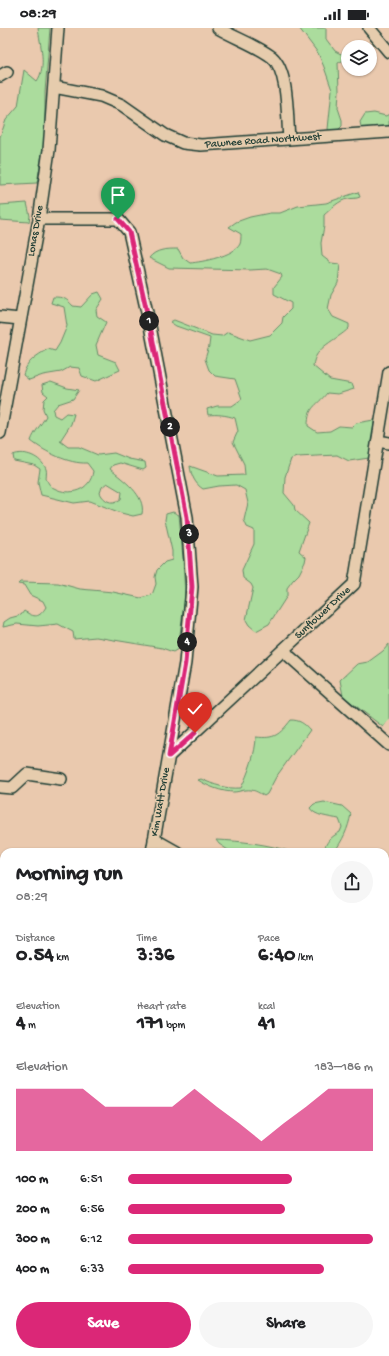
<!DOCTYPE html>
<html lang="en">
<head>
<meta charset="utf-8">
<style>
	body { margin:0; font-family:"Gochi Hand",sans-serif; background:#f6f6f6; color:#202124; height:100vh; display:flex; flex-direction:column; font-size:15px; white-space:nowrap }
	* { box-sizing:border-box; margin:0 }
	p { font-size:13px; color:#757577 }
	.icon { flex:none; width:22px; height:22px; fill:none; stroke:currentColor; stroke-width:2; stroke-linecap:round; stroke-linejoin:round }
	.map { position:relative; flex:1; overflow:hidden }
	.panel { position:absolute; left:0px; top:820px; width:389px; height:508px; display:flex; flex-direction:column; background:#fff; border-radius:12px 12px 0 0; box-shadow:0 1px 3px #0004 }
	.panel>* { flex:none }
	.controls { position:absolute; left:341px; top:12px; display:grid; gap:8px }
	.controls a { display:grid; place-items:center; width:36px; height:36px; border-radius:50%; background:#fff; box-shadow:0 1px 3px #0004; font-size:20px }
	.pin { position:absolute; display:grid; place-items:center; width:34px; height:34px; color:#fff; margin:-41px -17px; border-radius:50% 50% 50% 0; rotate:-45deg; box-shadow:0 0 4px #0007 }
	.pin .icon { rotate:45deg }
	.km { position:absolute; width:20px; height:20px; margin:-10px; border-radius:50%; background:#222; color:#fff; font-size:11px; line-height:20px; text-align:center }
	.round { display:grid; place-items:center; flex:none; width:42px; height:42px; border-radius:21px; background:#f6f6f6 }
	.headline { display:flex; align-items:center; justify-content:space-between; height:68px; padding:0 16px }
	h1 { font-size:22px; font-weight:700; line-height:30px }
	.stats { display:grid; grid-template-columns:repeat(3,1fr); gap:6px; height:68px; padding:4px 16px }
	.stats div { display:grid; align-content:center }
	.stats b { font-size:20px; font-weight:700 }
	.stats small { font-size:11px; font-weight:400 }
	.stats p { font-size:11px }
	.chart { height:112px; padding:8px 16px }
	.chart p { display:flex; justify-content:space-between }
	.chart svg { width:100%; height:72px; margin-top:4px; fill:#db2777; opacity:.7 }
	.primary-button { display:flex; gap:8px; margin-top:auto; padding:8px 16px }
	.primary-button a { flex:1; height:46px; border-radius:24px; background:#db2777; color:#fff; font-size:16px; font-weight:700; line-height:46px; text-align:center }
	.primary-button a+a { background:#f6f6f6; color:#202124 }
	ul { padding:0 16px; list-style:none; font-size:13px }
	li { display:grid; grid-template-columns:64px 48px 1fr; align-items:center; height:30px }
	li i { height:10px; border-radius:5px; background:#db2777 }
	.status { display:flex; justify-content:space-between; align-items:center; height:28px; padding:0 20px; background:#fff; direction:ltr }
	.status svg { height:11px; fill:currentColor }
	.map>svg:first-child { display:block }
</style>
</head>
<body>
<div class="status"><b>08:29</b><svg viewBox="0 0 49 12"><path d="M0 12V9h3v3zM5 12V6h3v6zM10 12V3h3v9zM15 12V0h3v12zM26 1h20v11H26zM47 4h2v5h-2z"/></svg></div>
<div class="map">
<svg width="389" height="1328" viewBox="0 0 389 1328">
	<rect width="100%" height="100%" fill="#eac9ae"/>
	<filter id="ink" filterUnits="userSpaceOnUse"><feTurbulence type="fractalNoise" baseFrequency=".025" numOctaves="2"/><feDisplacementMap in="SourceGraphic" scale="8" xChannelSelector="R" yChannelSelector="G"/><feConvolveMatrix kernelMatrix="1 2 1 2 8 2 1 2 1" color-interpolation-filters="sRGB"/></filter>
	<g filter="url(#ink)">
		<!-- green -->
		<path fill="#abdc9d" stroke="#658c68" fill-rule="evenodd" d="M38,0H50L45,64V108L37,155L0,157V109L6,92L18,78L24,42L37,53C47,39 40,16 38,0Z
			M299,0H326V11L335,23L341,26L348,19V30L338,35L339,63L338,80L342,92V98L336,104H330L328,101L332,62L324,39L318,25Z
			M374,85L386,88L389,86V98L362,103L360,94L365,86Z
			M358,164L360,169C356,171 352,170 348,171C339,172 331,181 324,187V198L321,215L322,228L331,235L340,236L338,255L331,267L328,281L333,289L349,296V300C336,313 315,318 313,338L330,352L352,356L354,361L338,366L327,365C316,379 308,378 308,398L317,404L330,403L339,398L352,399L356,395L374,392L372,418L369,430L349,433L337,427L297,429L291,431L285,449L284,465L294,477L295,482L309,495L299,523L306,529L305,534L299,546L293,552L287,560V568L269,596L256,603L249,597L246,592L253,560L251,556L243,550L242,542L254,516V502L247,499L244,492L248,475L245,462L236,457L219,458L203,461C195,456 191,447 190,438L218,448L245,447L244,436L233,414L238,403L235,390C226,387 217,386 208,387L207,381L217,378H232L242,371L235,351L215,348L209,342L205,331L209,318L210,310L176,298L170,294L174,292L212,307L222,308L228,304L250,312L270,307L282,295L283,289L291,281V275L274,266V259L282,249L281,246L267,241L250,242L169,240L149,230C156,221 167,221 178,221L183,230L190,235C202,234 234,228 240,216C241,213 241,209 241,206L229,199L236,194L250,189L270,185H280L298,178L326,175Z
			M27,175L30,188L29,194L0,192V177Z
			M99,264L103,271L96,282L97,288L106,294L96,317L98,327L116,334L120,342L96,353L82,348L79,340L70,339L61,344L43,347L29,352L23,347C27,333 36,328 48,321L55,323L60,315L67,298L64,279L51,275L53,269C63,269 66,270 73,278L81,279L93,266Z
			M51,354L67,360L79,362L73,371L58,376L53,382L54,387L60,390L66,385L74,386L71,396L60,413L68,419H79L98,427L114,425L129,431L145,434L146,440L143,442L120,435L113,437L110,441C123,452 146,467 142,486L133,488L121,485L90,473L74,475L41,467L38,454L40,441L34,437L14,433L13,427C25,422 41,429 46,441C47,444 46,448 46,451C48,454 50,459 54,460C70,469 91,462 93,443L87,435C69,436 45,424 31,413C34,404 41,397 46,388L43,381L44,372L48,368L43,364L42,357ZM107,455L122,464L121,471C112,477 105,474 100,465L102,459Z
			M173,484L179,487L183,530L185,569L178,621L173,624L162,620L96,609L74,611L73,604L58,596L38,598L17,596L3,599L4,594L10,590L21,587L24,583C35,590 39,590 46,579L43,573L30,567L24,557L18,556L20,554L58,555L80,561L113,564L141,570L152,567L156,556L155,549L157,542L165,534L172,532V523L165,492L166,486Z
			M389,616V691L383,699L343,668L340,652L357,636L368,634L383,623Z
			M291,692C299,692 304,695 310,702L276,749L267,766L264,768C258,764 253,761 246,762C242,762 238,764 234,764C222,764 207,758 198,752L201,751C214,757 226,761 241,760C248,746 256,724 256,709C275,711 279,707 291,692Z
			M324,774L342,778L351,786C348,801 343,812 334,824H324C325,814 331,809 340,804L342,799L339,791C330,789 314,788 310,780L314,776Z
			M216,812C242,813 267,816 292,824H231L219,816Z
			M389,891V923L386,947L389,948V1031L385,1037V893Z
			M0,906L4,907V1070L0,1074Z
			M385,1090L389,1092V1133L385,1134Z
			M389,1160V1302L385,1304V1163Z
			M288,1324H357V1325L373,1328H289Z"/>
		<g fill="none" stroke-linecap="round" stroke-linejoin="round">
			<!-- minor casing -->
			<g stroke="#1f3d34" stroke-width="14">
				<path id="minor" d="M218,0C235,10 256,17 272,29C289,44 287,90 289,111
					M369,0L389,24
					M0,48L7,44
					M54,59L101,68L122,77L165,107L183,115L201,117L389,104
					M39,191H118L129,204L150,298L187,489L192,559L185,635L152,824
					M0,289L20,291
					M0,405L39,191L49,122L58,0
					M378,413L389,415
					M284,621L289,628L389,717
					M169,728L354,556L389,344
					M0,759L12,760L27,746L61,751
					M154,811L177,824
					M0,1150L4,1151
					M68,1328L69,1324
					M220,1328L221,1324"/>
			</g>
			<!-- minor -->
			<use href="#minor" stroke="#e6ccad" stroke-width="11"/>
		</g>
	</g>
	<g fill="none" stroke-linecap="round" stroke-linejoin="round" filter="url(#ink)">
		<!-- route casing -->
		<g stroke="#fff" stroke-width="8">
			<path id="route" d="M118,191L129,204L150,298L187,489L192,559L185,635L169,728L195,705"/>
		</g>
		<!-- route -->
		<use href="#route" stroke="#db2777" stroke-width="5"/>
	</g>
	<g text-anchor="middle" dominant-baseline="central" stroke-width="3" stroke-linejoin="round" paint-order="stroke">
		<!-- street labels -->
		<g font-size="11" fill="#1f3d34" stroke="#e6ccad">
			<text transform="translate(263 113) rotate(-4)">Pawnee Road Northwest</text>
			<text transform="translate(36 203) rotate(-80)">Lonas Drive</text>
			<text transform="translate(323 585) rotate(-43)">Sunflower Drive</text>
			<text transform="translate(161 774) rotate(-80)">Kim Watt Drive</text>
		</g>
	</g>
</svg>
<div class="controls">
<a><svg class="icon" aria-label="layers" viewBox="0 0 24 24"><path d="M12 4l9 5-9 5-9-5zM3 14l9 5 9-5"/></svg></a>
</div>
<div class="pin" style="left:118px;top:191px;background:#1e9e55"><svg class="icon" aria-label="arrive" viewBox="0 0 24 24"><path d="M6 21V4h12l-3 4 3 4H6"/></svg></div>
<div class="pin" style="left:195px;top:705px;background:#d93025"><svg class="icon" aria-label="check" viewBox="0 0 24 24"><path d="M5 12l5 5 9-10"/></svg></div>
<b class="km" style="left:149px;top:293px">1</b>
<b class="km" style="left:170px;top:399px">2</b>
<b class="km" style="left:189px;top:506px">3</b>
<b class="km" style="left:187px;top:614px">4</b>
<section class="panel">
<div class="headline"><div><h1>Morning run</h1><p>08:29</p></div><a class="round"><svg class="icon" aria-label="share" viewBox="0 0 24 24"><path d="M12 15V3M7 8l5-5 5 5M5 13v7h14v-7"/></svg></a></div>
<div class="stats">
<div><p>Distance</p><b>0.54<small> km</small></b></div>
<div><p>Time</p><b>3:36</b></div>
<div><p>Pace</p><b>6:40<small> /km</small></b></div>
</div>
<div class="stats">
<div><p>Elevation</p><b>4<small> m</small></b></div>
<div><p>Heart rate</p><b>171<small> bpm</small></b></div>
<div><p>kcal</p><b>41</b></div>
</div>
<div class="chart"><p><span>Elevation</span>183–186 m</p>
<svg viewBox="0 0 160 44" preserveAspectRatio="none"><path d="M0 44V6L10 6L20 6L30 6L40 17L50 17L60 17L70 17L80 6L90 17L100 27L110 38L120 27L130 17L140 6L150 6L160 6V44z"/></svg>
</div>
<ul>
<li><b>100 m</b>6:51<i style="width:67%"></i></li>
<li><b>200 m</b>6:56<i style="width:64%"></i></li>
<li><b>300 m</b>6:12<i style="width:100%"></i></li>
<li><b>400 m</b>6:33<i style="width:80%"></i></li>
</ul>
<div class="primary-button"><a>Save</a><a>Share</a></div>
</section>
</div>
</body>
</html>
